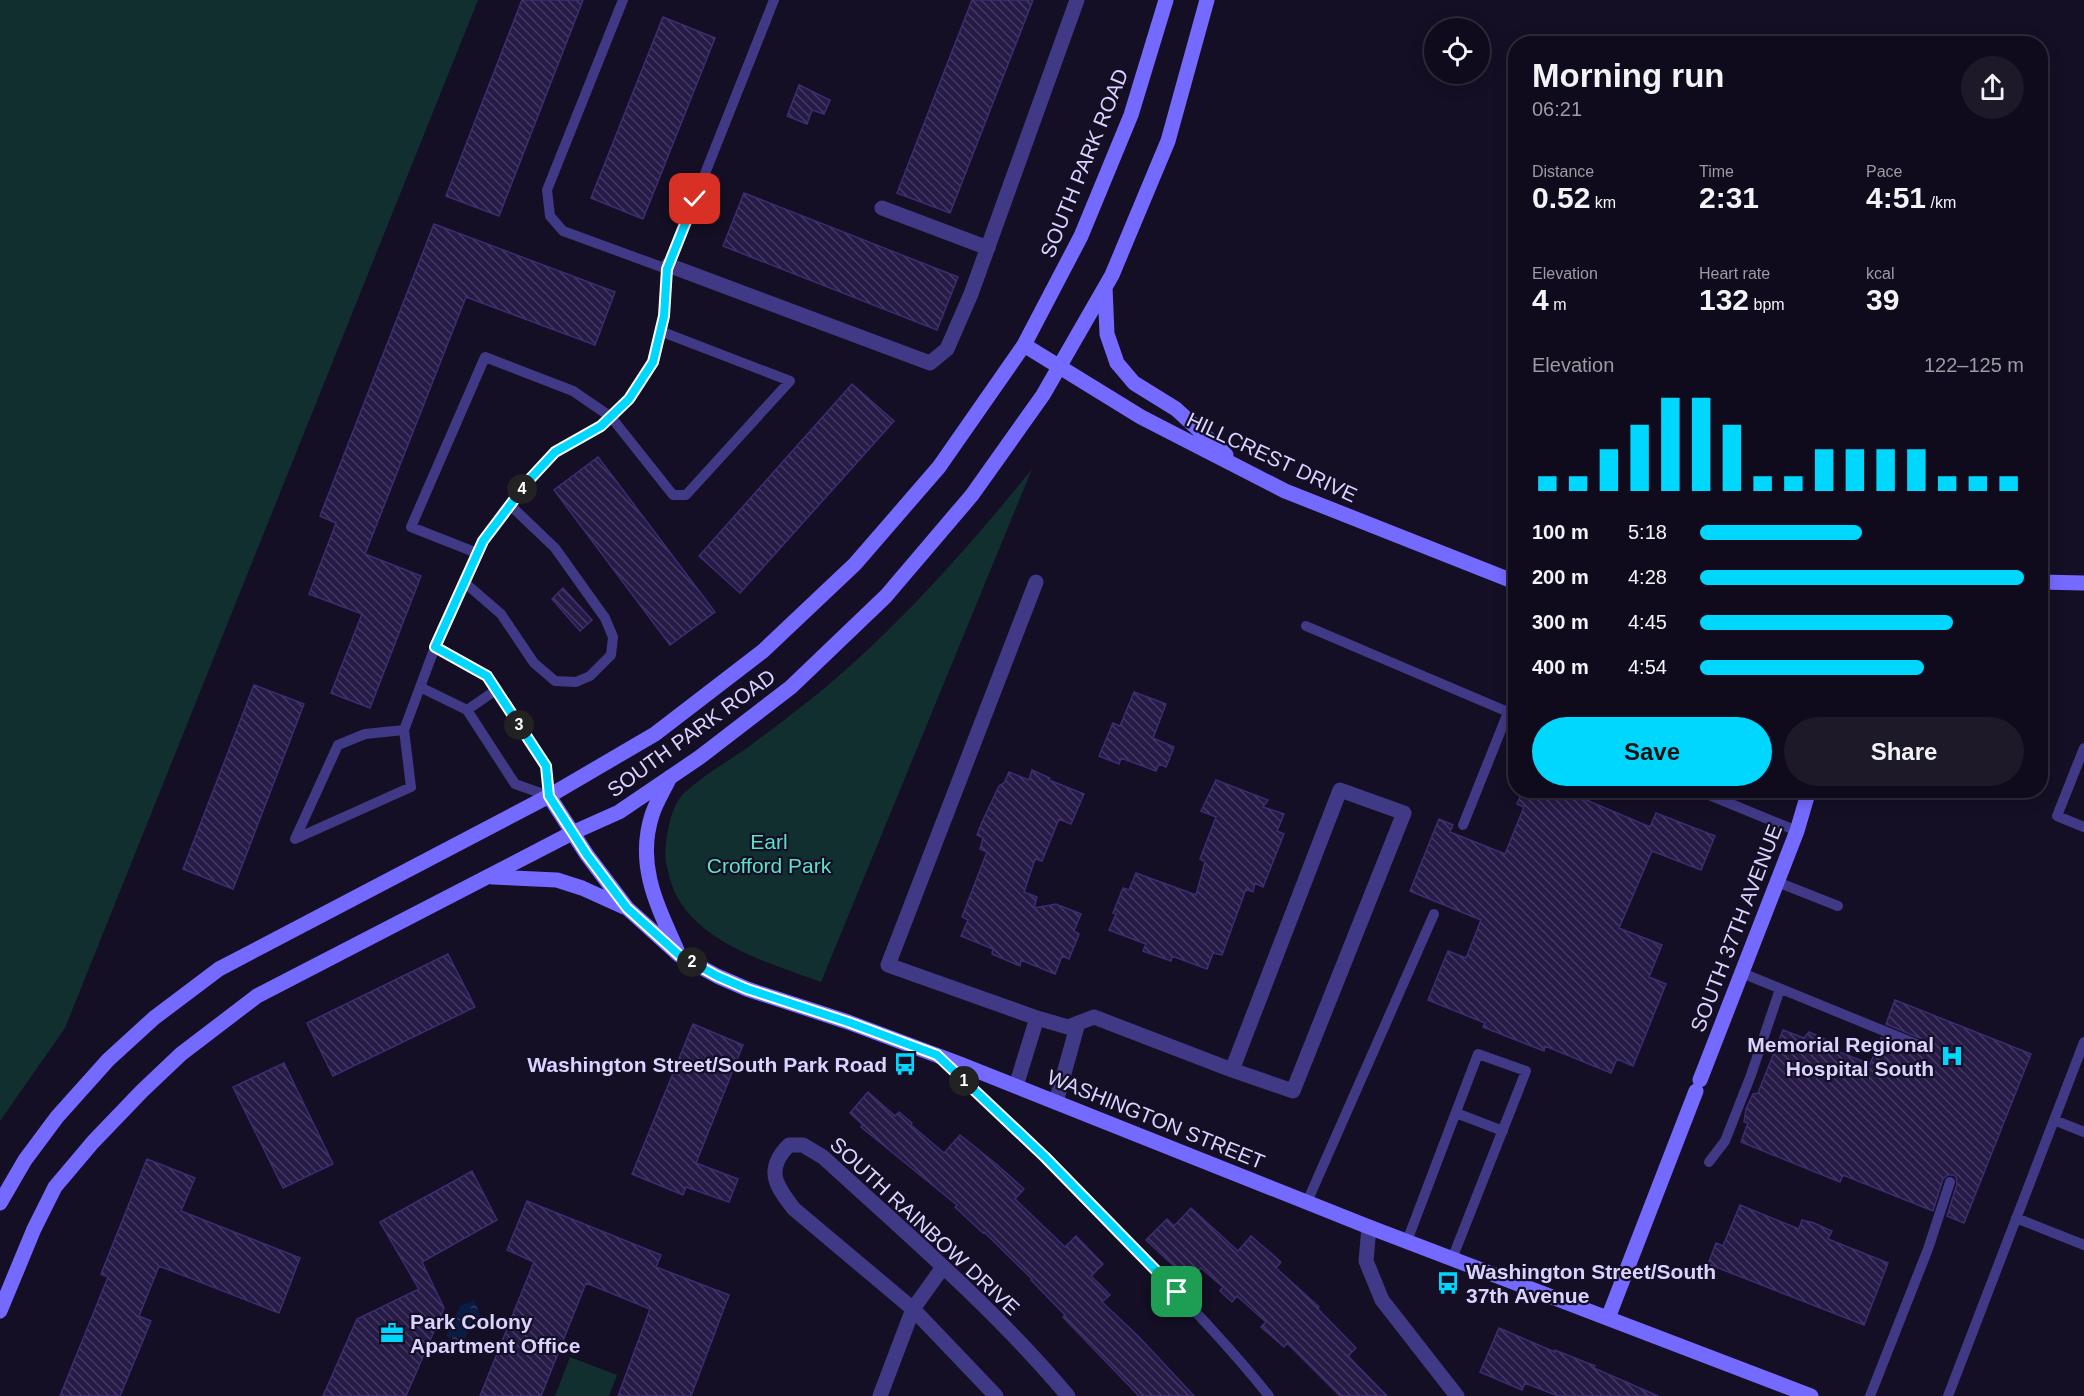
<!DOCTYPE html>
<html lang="en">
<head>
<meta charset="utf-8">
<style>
	body { margin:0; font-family:Arial,sans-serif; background:#1d1929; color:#f1f3f6; height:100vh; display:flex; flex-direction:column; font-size:22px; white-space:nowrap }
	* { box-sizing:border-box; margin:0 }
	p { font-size:20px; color:#9b9ba3 }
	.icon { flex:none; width:33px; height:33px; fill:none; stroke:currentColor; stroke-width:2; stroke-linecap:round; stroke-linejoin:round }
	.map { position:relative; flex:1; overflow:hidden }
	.side { position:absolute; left:1508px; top:36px; width:540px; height:762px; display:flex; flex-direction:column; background:#0f0b1c; border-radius:24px; box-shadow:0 3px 15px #0003,0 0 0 2px #2f2b3b }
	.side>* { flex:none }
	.fabs { position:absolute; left:1424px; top:18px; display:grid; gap:12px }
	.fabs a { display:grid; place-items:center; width:66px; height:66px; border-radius:50%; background:#0f0b1c; box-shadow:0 3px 15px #0003,0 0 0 2px #2f2b3b; font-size:30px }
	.pin { position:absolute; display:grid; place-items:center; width:51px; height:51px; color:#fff; margin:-26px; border-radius:12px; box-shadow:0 3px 9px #0006 }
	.km { position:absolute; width:30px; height:30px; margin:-15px; border-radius:50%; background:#222; color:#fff; font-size:16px; line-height:30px; text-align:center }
	.round { display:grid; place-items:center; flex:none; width:63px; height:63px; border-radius:32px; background:#1d1929 }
	.overview { display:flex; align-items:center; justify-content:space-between; height:102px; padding:0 24px }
	h1 { font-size:33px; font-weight:800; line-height:45px }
	.stats { display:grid; grid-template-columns:repeat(3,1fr); gap:9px; height:102px; padding:6px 24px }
	.stats div { display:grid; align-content:center }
	.stats b { font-size:30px; font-weight:800 }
	.stats small { font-size:16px; font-weight:400 }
	.stats p { font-size:16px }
	.chart { height:168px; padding:12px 24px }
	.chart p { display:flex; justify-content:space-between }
	.chart svg { width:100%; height:108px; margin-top:6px; stroke:#00d7fe; stroke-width:6 }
	.cta { display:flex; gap:12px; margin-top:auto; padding:12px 24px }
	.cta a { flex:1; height:69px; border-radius:36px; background:#00d7fe; color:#111; font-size:24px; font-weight:800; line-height:69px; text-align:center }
	.cta a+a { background:#1d1929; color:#f1f3f6 }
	ul { padding:0 24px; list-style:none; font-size:20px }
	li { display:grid; grid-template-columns:96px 72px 1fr; align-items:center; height:45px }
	li i { height:15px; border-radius:8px; background:#00d7fe }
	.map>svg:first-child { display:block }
</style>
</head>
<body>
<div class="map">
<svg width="2084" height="1396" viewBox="0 0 2084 1396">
	<defs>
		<pattern id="water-ripples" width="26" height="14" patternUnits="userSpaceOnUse" patternTransform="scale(1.5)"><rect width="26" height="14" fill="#0a1c43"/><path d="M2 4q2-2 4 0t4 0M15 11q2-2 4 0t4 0" fill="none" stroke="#2d3c5f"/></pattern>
		<pattern id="building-back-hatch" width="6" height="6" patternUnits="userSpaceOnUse" patternTransform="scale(1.5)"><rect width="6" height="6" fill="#261a46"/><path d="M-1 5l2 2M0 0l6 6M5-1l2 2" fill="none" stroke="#453a62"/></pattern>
	</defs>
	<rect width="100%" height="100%" fill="#140f25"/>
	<!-- green -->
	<path fill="#122f2f" d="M0,0H478L65,1028L0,1121Z
		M1032,469L821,982C766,962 683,939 669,875C666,864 664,855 666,844C668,827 672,805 684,793C703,776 726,762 747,748C782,722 818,695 850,666C917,606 976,538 1032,469Z
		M570,1357L617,1375L609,1396H555Z"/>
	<!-- water -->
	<path fill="url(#water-ripples)" d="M474,1300L481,1317L473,1320L463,1343L446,1336L460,1306Z"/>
	<!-- building -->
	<path fill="url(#building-back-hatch)" stroke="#3e2c73" stroke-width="1.5" d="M522,0H583L499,216L446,196Z
		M972,0H1033L950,213L897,193Z
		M663,17L715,38L643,219L591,198Z
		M799,85L830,100L824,114L812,110L807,124L787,116Z
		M744,193L958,277L937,330L723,246Z
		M434,224L615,292L595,345L466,297L365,554L421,576L370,708L331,693L362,614L309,594L336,523L320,516Z
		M852,384L894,421L740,593L699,556Z
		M598,457L715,612L670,645L554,490Z
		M563,588L592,620L580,631L552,599Z
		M254,685L304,704L233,889L183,869Z
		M1134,692L1166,704L1153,738L1174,747L1166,767L1159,764L1156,771L1121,758L1119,764L1099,756L1113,723L1120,726Z
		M1032,770L1050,778L1049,780L1084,794L1071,824L1059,819L1042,861L1035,859L1024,892L1037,897L1034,908L1056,904L1081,914L1074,931L1079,934L1069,959L1062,956L1055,974L1021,960L1020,966L992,954L993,949L961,936L968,920L962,917L987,852L980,849L983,838L977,835L982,822L999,786L1004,783L1009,772L1029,780Z
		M1216,780L1268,800L1263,807L1284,814L1277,831L1284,834L1263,887L1255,883L1253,892L1246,889L1222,955L1213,953L1207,969L1172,956L1171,961L1143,951L1146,944L1109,930L1116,914L1113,913L1123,888L1129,890L1136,873L1196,895L1205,862L1200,859L1216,817L1201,811Z
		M1523,790H1563L1650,827L1656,813L1715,836L1701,870L1652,851L1619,928L1662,945L1649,977L1666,984L1633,1066L1617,1059L1611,1073L1545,1046L1544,1051L1483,1027L1485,1023L1428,1000L1448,951L1466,958L1481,920L1410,891L1439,819L1453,825L1450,832L1505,854L1524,807L1517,804Z
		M448,954L475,1007L333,1076L307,1023Z
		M1895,1000L2031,1054L1964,1223L1947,1216L1957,1184L1956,1177L1953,1175H1948L1943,1179L1933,1211L1843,1175L1840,1182L1741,1142L1748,1123L1744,1122L1746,1109L1753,1094L1758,1093L1783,1030L1804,1038L1809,1032L1834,1043L1837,1051L1870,1064L1881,1038L1913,1051L1920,1050L1923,1044L1922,1039L1886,1024Z
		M693,1024L743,1045L696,1163L738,1179L729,1202L686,1187L683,1195L632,1174Z
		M284,1063L333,1164L283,1188L233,1087Z
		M868,1092L895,1116L899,1112L912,1123L911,1125L944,1153L960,1135L995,1163L1024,1189L1015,1199L1065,1247L1076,1236L1103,1264L1091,1276L1110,1295L1102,1302L1139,1337L1194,1396H1139L1063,1317L1065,1315L1031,1280L1032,1279L984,1232L983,1233L955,1207L957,1205L861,1127L863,1125L850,1113Z
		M147,1159L195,1178L181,1211L300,1258L279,1313L159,1266L139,1316L151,1321L120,1396H60L108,1277L101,1274Z
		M472,1171L497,1220L422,1262L444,1308L406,1396H323L357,1319L419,1289L380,1222Z
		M527,1201L661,1255L656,1267L729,1295L691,1396H618L650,1309L586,1283L541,1396H480L534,1262L507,1250Z
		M1740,1205L1799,1229L1802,1220L1814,1223L1832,1231L1828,1239L1888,1263L1864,1325L1708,1264L1716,1243L1723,1246Z
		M1191,1208L1238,1251L1251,1236L1281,1262L1276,1268L1319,1307L1318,1309L1356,1348L1348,1356L1387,1396H1340L1287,1343L1284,1347L1261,1327L1266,1322L1237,1296L1232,1302L1220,1291L1223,1287L1201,1268L1189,1280L1146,1240L1167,1219L1174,1226Z
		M1499,1328L1555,1352V1350L1595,1366L1594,1368L1658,1396H1558L1525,1383L1522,1390L1480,1372Z"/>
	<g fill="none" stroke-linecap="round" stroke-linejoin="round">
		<!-- lane -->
		<path stroke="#403985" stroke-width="10" d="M623,0L547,190L550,216L563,231L667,269
			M477,553L411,527L485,357L573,391L611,417L673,495H686L790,381L660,331
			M464,582L501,614L534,663L555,681L576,682L590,676L611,655L613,637L605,618L555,548L510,505
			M1306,626L1515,715
			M420,687L467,710L515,784L549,796L546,766L487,676L435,647
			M467,710L496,690
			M404,730L411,787L295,839L338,745L365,734L404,730L435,647L483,541L529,480L555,452L601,426L629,399L653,362L664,316L667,269L774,0
			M2084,748L2057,816L2084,827
			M1697,790L1797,831
			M1463,825L1515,695
			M1777,882L1838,906
			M1742,973L1916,1044
			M941,1059C1014,1128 1086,1197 1156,1270C1195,1311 1234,1352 1269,1396
			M1456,1113L1503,1131
			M2054,1120L2084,1132
			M1709,1162L1725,1141L1751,1075L1780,989
			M1307,1202L1434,914
			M2016,1218L2084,1245
			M1407,1241L1478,1054L1526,1071L1452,1259
			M1870,1396L1928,1249L1950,1182
			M1948,1396L2084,1042"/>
		<!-- street -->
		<path stroke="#403985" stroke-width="15" d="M882,208L988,248
			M668,265L930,363L947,349L971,294L1077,0
			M1036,582L888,965L1037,1018L1068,1027L1094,1017L1232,1070L1293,1091L1404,813L1340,790L1232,1070
			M1016,1086L1037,1018
			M1056,1102L1078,1023
			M1369,1227L1366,1261L1382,1300L1457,1396
			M880,1396L913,1309L943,1267
			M996,1396L913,1309L794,1209C775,1185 765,1169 789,1145H803L823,1157C907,1234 995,1309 1068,1396"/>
		<!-- secondary -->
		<path stroke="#756aff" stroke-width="15" d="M1105,287L1107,334L1117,363L1134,383L1176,409L1226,455
			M1024,345L1141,417L1285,491L1515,582
			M2040,582L2084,583
			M670,777C664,790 656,802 652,815C636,865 657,905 677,950
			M549,796L587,855L627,908L679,955L717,976L747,989L848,1022L960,1064L1369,1227L1811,1396
			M492,877L557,880L582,888L624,907
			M1700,1080L1797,831L1809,790
			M0,1203L25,1160L57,1117L108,1060L154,1018L219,969L549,796L655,734L763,651L855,564L939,467L1024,345L1081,236L1131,115L1166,0
			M0,1311L34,1229L55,1187L93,1142L142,1091L181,1054L257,996L572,833L619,812L700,757L791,687L886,596L972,495L1043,395L1112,275L1168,141L1207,0
			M1608,1318L1696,1091"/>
	</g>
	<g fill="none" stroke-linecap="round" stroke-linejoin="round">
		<!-- route casing -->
		<g stroke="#fff" stroke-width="12">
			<path id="route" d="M695,199L667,269L664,316L653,362L629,399L601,426L555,452L529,480L483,541L435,647L487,676L546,766L549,796L587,855L627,908L679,955L717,976L747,989L848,1022L937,1055L1045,1157L1177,1292"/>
		</g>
		<!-- route -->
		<use href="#route" stroke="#00d7fe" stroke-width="8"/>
	</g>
	<!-- icons -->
	<defs>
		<g id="hospital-bare" transform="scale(1.8)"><path d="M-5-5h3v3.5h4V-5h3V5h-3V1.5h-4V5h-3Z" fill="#00d7fe" stroke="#140f25" stroke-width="2.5" paint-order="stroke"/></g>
		<g id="bus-bare" transform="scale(1.8)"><path d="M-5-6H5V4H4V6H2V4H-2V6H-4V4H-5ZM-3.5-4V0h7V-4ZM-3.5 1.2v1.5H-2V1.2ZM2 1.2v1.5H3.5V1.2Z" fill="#00d7fe" stroke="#140f25" stroke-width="2.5" paint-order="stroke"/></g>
		<g id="office-bare" transform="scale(1.8)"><path d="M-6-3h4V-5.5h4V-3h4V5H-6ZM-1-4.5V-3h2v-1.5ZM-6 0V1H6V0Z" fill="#00d7fe" stroke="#140f25" stroke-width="2.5" paint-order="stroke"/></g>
	</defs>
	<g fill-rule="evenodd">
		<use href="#hospital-bare" x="1952" y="1056"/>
		<use href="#bus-bare" x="905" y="1064"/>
		<use href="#bus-bare" x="1448" y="1283"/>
		<use href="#office-bare" x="392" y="1333"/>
	</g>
	<g text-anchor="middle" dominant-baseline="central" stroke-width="4.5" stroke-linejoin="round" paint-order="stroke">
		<!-- street labels -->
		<g font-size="21" fill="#dad3ff" stroke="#140f25">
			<text transform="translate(1084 163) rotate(-68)">SOUTH PARK ROAD</text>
			<text transform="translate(1272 457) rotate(25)">HILLCREST DRIVE</text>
			<text transform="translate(691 733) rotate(-36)">SOUTH PARK ROAD</text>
			<text transform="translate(1736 928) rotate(-69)">SOUTH 37TH AVENUE</text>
			<text transform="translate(1156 1119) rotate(22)">WASHINGTON STREET</text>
			<text transform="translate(925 1226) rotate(43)">SOUTH RAINBOW DRIVE</text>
		</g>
		<!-- park labels -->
		<g font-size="21" fill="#5de0c6" stroke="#140f25">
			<text x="769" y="841">Earl<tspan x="769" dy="24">Crofford Park</tspan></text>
		</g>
		<!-- poi labels -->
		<g font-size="21" font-weight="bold" fill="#dad3ff" stroke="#140f25" text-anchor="end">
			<text x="1934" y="1044">Memorial Regional<tspan x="1934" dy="24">Hospital South</tspan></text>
			<text x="887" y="1064">Washington Street/South Park Road</text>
			<text x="1466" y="1271" text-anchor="start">Washington Street/South<tspan x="1466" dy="24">37th Avenue</tspan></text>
			<text x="410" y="1321" text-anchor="start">Park Colony<tspan x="410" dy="24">Apartment Office</tspan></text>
		</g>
	</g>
</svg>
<div class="fabs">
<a><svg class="icon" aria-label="locate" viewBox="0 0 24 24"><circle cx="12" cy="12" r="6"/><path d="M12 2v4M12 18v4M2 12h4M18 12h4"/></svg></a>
</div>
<div class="pin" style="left:1177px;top:1292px;background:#1e9e55"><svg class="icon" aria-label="arrive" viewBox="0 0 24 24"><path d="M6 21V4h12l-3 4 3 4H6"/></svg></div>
<div class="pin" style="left:695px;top:199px;background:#d93025"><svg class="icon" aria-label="check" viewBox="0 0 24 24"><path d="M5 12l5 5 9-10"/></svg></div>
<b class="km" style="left:964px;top:1081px">1</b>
<b class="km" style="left:692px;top:962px">2</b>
<b class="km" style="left:519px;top:725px">3</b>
<b class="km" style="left:522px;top:489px">4</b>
<section class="side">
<div class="overview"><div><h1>Morning run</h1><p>06:21</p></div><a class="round"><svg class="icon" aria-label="share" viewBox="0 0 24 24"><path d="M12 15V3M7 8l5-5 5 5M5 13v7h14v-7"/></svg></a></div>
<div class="stats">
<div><p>Distance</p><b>0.52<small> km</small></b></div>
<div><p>Time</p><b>2:31</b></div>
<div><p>Pace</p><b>4:51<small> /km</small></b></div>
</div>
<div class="stats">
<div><p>Elevation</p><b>4<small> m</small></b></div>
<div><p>Heart rate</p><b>132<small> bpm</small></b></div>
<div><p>kcal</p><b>39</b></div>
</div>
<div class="chart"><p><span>Elevation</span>122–125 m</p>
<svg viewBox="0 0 160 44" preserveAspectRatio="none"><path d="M5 44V38M15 44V38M25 44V27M35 44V17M45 44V6M55 44V6M65 44V17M75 44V38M85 44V38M95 44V27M105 44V27M115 44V27M125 44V27M135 44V38M145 44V38M155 44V38"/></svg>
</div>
<ul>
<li><b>100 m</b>5:18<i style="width:50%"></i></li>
<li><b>200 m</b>4:28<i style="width:100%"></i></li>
<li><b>300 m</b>4:45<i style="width:78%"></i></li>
<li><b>400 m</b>4:54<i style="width:69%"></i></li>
</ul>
<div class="cta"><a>Save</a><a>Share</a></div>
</section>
</div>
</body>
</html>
